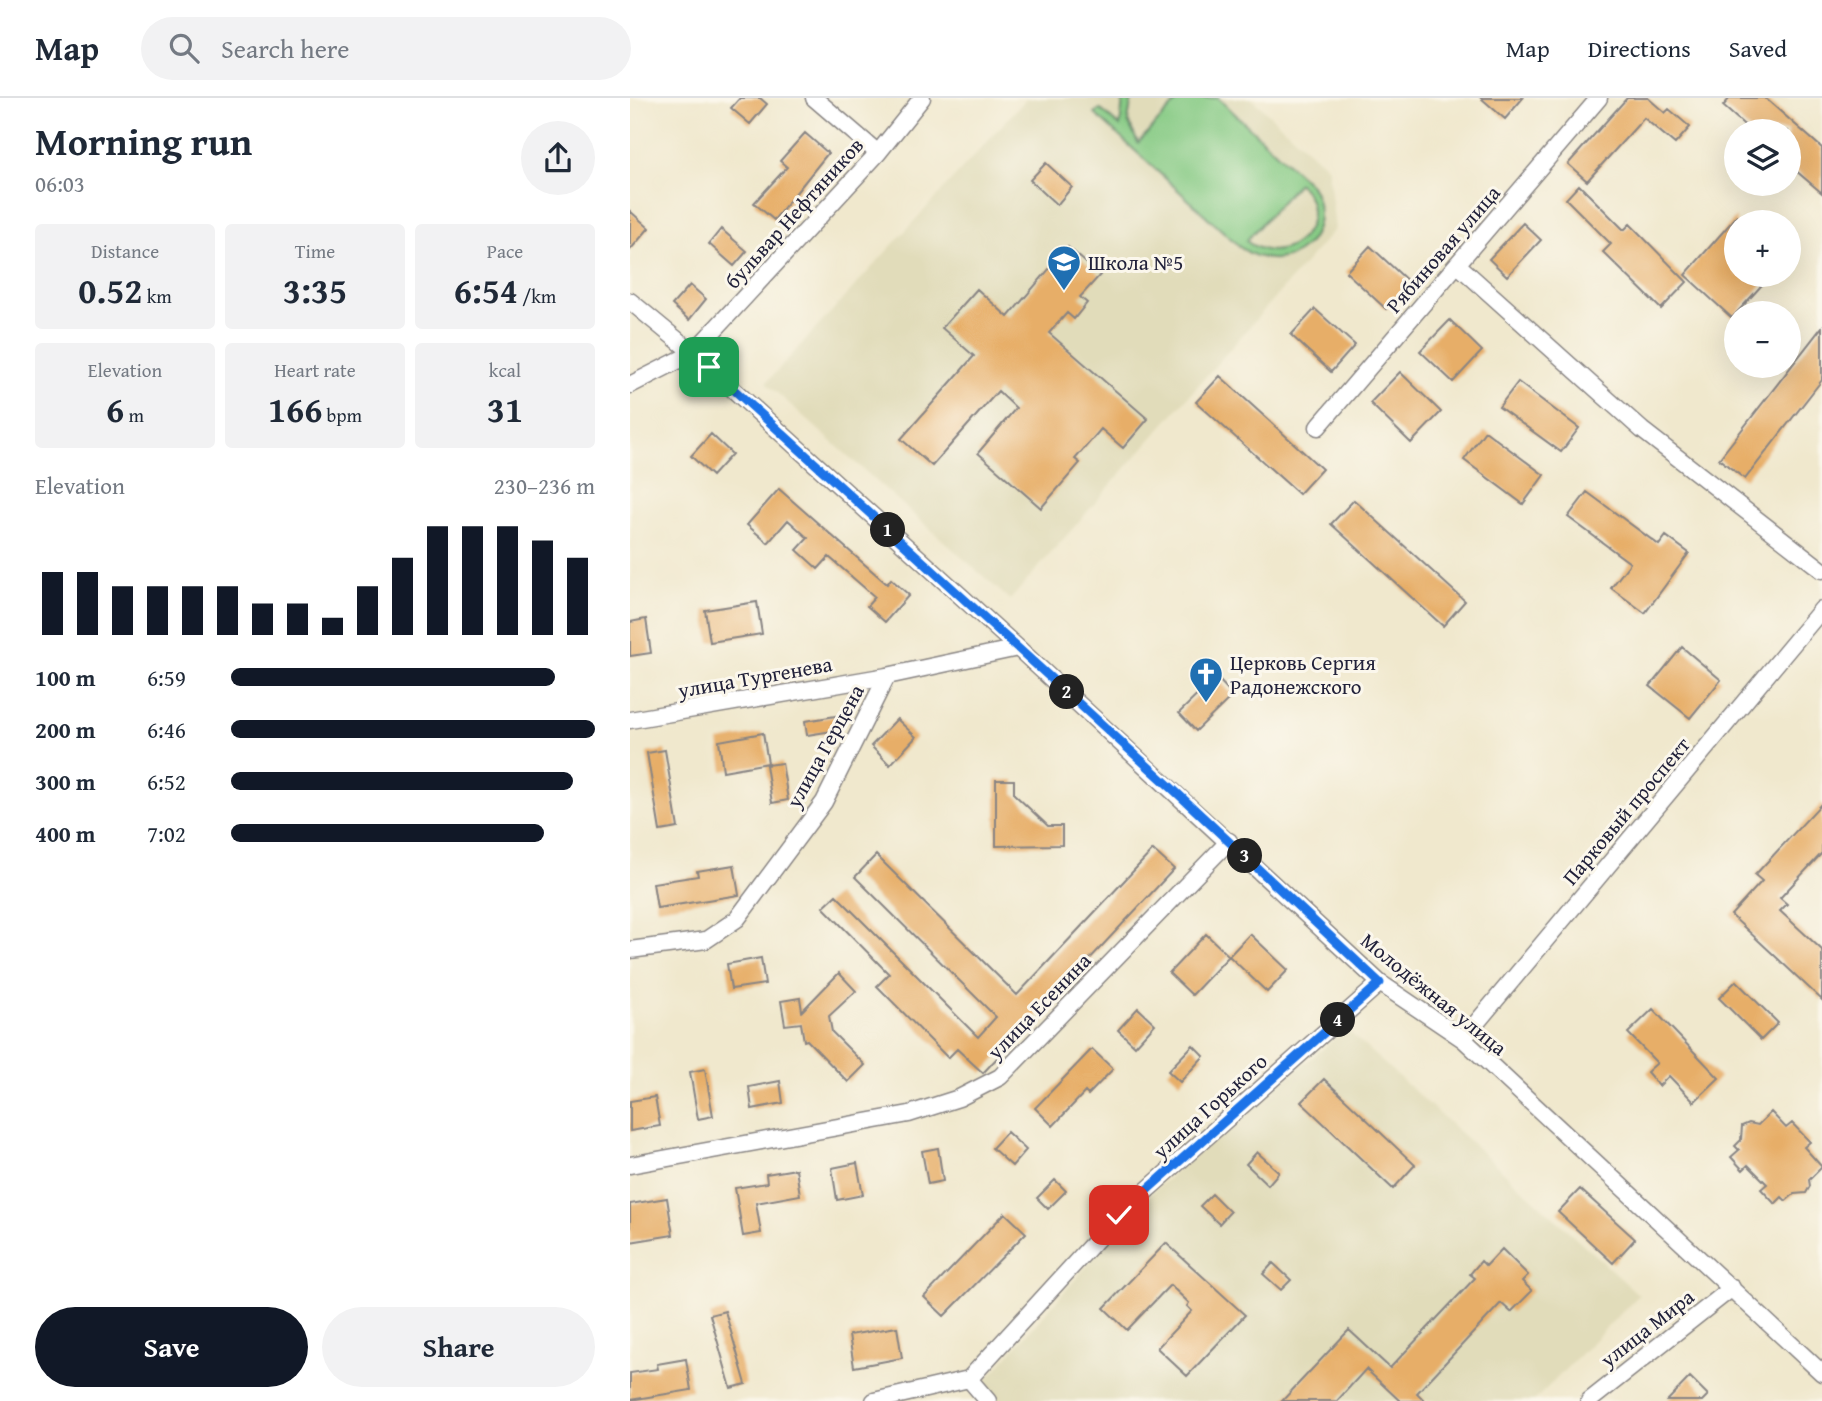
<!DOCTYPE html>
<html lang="en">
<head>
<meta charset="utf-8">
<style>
	body { margin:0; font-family:"Gentium Book Plus",serif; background:#f2f2f3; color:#1f2937; height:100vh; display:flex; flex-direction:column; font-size:26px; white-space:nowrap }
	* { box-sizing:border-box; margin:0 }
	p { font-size:23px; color:#747a83 }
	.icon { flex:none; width:38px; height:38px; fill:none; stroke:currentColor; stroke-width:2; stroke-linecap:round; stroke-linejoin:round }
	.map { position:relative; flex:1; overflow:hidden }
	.details { display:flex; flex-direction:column; background:#fff; width:630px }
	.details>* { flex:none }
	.buttons { position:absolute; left:1094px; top:21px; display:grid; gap:14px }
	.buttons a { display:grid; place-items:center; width:77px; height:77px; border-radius:50%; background:#fff; box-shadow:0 7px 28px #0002; font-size:35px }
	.pin { position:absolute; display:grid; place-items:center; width:60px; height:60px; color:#fff; margin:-30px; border-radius:14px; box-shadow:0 4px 10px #0006 }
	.km { position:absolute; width:35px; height:35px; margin:-18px; border-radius:50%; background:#222; color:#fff; font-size:19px; line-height:35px; text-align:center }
	.round { display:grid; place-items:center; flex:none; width:74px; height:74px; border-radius:37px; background:#f2f2f3 }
	.summary { display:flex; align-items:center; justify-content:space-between; height:119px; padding:0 35px }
	h1 { font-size:38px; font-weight:600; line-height:52px }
	.metrics { display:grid; grid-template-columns:repeat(3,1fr); gap:10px; height:119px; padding:7px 35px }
	.metrics div { display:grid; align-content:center; border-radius:7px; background:#f2f2f3; text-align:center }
	.metrics b { font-size:35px; font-weight:600 }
	.metrics small { font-size:19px; font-weight:400 }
	.metrics p { font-size:19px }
	.chart { height:196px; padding:14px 35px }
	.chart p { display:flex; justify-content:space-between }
	.chart svg { width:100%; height:126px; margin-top:7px; stroke:#111827; stroke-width:6 }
	.button { display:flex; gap:14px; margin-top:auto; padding:14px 35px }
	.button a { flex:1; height:80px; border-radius:42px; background:#111827; color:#fff; font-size:28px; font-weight:600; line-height:80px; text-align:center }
	.button a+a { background:#f2f2f3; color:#1f2937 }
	ul { padding:0 35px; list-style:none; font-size:23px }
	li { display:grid; grid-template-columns:112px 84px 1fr; align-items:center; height:52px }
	li i { height:18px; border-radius:9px; background:#111827 }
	header { display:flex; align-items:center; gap:42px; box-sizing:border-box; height:98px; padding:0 35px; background:#fff; border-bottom:2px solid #e0e1e3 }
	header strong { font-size:33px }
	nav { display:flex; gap:38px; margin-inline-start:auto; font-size:24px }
	.search { width:490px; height:63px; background:#f2f2f3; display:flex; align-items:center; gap:18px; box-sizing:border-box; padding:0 24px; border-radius:38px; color:#747a83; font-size:26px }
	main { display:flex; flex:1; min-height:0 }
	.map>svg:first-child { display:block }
</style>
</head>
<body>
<header>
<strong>Map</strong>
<div class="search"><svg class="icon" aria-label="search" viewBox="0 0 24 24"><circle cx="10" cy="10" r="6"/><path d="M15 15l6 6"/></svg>Search here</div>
<nav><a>Map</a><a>Directions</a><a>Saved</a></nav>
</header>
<main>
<section class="details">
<div class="summary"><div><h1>Morning run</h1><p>06:03</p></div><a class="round"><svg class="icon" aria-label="share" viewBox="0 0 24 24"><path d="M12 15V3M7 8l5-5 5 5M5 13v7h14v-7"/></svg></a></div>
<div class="metrics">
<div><p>Distance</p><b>0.52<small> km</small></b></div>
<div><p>Time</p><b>3:35</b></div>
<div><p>Pace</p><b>6:54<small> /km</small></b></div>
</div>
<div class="metrics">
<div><p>Elevation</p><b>6<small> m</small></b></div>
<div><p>Heart rate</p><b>166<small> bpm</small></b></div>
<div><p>kcal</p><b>31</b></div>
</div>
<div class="chart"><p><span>Elevation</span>230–236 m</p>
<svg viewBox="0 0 160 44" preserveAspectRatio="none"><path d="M5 44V22M15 44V22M25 44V27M35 44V27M45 44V27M55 44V27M65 44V33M75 44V33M85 44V38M95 44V27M105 44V17M115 44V6M125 44V6M135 44V6M145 44V11M155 44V17"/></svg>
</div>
<ul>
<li><b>100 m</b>6:59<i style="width:89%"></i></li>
<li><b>200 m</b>6:46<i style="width:100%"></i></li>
<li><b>300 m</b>6:52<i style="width:94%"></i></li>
<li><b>400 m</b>7:02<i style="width:86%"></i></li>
</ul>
<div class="button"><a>Save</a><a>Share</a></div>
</section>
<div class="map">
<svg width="1192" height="1303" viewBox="0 0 1192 1303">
	<rect width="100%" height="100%" fill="#fbf7ec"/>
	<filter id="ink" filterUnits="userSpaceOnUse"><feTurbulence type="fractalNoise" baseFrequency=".0143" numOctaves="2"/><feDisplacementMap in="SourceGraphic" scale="14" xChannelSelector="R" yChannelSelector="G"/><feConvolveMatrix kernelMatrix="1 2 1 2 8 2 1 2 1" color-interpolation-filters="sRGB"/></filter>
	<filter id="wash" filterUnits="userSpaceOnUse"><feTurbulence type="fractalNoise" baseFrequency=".00686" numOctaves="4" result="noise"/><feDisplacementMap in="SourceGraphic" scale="28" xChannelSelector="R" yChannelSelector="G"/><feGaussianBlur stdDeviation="1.57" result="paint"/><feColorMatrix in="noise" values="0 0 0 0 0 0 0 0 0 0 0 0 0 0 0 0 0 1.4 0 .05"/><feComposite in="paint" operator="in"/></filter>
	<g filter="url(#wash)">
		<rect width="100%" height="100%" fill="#f0e8cd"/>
		<!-- built -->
		<path fill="#e1dcba" d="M397,0H621L698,70L705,131L380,502L136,285Z
			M716,931L1009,1197L904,1303H368L353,1286L522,1094Z"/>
		<!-- green -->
		<path fill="#86ca84" stroke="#547660" stroke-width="2" fill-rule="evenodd" d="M502,0L498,23L508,45L550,0H588L681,87C709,137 658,183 611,150L465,16L470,11L490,28L493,1ZM668,85C706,120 659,175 616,143Z"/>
		<g id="blocks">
			<!-- building -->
			<path fill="#e7ae68" d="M110,0H130L137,6L120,26L101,10Z
				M851,0H893L875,21Z
				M997,0H1018L1035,15L1039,11L1060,29L1045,46L1014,20L957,83L938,66Z
				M1100,0H1135L1192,50V95L1158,66V33H1121L1093,8Z
				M175,35L198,55L144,122L124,105L157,69L150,63Z
				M416,65L442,89L427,107L400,82Z
				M949,87L994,132L1000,126L1057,184L1031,211L973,154L981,146L936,101Z
				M0,113L19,130L0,152Z
				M1106,119V177H1141L1102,220L1055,177Z
				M893,125L911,142L877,178L859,161Z
				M91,131L117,153L104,168L79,146Z
				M740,148L780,185L756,211L716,174Z
				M438,149L470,177L450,199L457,205L444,221L437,215L419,235L518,321L493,350L471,331L445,361L450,365L411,410L348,355L386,310L368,293L302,368L271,341L344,258L312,230L347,191L378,219Z
				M60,187L76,201L59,222L42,207Z
				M685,211L725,247L701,274L661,237Z
				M820,222L852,253L823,284L790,253Z
				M1192,229V282L1115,381L1089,361Z
				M770,274L811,314L781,345L740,305Z
				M590,278L692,371L669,396L566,304Z
				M888,284L949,330L931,354L869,309Z
				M855,333L914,377L893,406L834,362Z
				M81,336L102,356L82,378L61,358Z
				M149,391L257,486L261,481L279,497L255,524L237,508L245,499L199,459L188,471L167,452L178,440L158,422L138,445L117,427Z
				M957,394L1029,447L1036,438L1059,455L1015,515L981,490L1000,465L938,419Z
				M724,402L835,503L813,528L701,426Z
				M127,504L132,536L80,544L75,512Z
				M16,521L21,555L0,558V524Z
				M1052,549L1091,582L1060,620L1020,588Z
				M586,579L603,597L566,633L549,615Z
				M206,618L209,632L177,637L175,623Z
				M267,621L286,639L260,667L241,648Z
				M133,635L138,665L93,673L89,643Z
				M35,652L48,730L30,733L17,655Z
				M152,665L158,702L142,705L136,667Z
				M366,682H384V696L418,728H432V747L366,748Z
				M1192,705V755L1150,800L1157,806L1150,813L1192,852V902L1101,817L1132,783L1125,777Z
				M523,752L544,771L353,975L327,951L318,960L247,888L259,876L193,809L206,797L348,939L366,919L225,779L246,757L387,897Z
				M104,767L109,797L27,810L23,785L68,778L67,773Z
				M576,836L599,858L562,897L539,875Z
				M620,836L658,872L637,894L599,858Z
				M131,860L135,886L101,891L97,866Z
				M209,875L226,893L199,918L202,934L235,967L218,984L177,942L174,943L171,925L155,927L151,903L170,900L172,913Z
				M1106,883L1148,925L1131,942L1089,900Z
				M508,910L525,926L505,948L488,932Z
				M1023,911L1089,980L1064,1004L1039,978L1029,988L1017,974L1027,965L998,935Z
				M563,947L574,958L550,984L538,973Z
				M462,951L483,971L458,997L455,994L423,1028L405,1010Z
				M75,971L83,1018L68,1021L60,974Z
				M694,981L785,1067L763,1091L671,1004Z
				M150,983L153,1005L122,1011L119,989Z
				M25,999L30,1028L0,1033V1003Z
				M1141,1014L1156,1030L1162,1025L1180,1044L1174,1049L1192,1069L1179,1082L1180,1088L1176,1095L1164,1096L1156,1103L1152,1099L1145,1106L1131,1091L1137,1086L1118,1067L1113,1072L1101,1059L1109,1052L1105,1048L1111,1042L1112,1028L1119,1025L1128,1027Z
				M377,1034L396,1052L382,1068L362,1050Z
				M308,1050L313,1083L298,1086L292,1053Z
				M627,1054L649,1074L638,1087L616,1066Z
				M227,1065L233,1097L207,1102L202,1070Z
				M166,1071L170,1097L126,1105L131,1135L113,1138L105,1090L137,1085L136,1076Z
				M425,1082L436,1093L418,1111L407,1100Z
				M950,1091L1005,1141L983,1165L928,1114Z
				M582,1096L600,1114L589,1126L570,1108Z
				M37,1100L43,1137L0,1144V1106Z
				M375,1115L396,1135L314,1218L294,1199Z
				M536,1145L615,1217L557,1278L527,1250L562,1213L557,1208L559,1205L540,1187L497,1232L474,1210Z
				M872,1151L898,1177L892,1183L902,1193L881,1214L871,1205L787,1295L795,1303H770L736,1271L707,1303H652L719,1232L760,1270L845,1180L840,1176L851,1163L856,1168Z
				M643,1165L661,1182L651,1192L633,1176Z
				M95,1213L116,1286L101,1290L80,1217Z
				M267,1229L272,1260L224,1269L219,1237Z
				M56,1261L61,1292L0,1302V1275L28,1271L27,1266Z
				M1060,1279L1078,1297L1072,1303H1037Z"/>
		</g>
	</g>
	<g filter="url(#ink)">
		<use href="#blocks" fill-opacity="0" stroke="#898584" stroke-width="2"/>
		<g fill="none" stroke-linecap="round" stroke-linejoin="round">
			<!-- street casing -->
			<g stroke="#898584" stroke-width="19">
				<path id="street" d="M184,0L248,55
					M828,167L1012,332L1192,472
					M0,203L63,255L388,550L750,885L833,941L1192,1275
					M0,287L63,255L248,55L292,0
					M688,329L969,0
					M0,622L257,578
					M0,852L76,842L107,821L194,704L257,578L388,550
					M833,941L1192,511
					M0,1067L279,1016L329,1000L370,979L599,743
					M339,1281L358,1303
					M244,1303L339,1281L489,1117L750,885
					M959,1303L1102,1190"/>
			</g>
			<!-- street -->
			<use href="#street" stroke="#fff" stroke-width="16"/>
		</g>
	</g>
	<g fill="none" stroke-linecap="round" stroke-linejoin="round" filter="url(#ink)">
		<!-- route casing -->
		<g stroke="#fff" stroke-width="14">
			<path id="route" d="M79,269L546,694L750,885L489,1117"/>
		</g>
		<!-- route -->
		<use href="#route" stroke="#1a73e8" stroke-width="9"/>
	</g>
	<!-- icons -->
	<defs>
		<g id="school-pin" transform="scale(1.75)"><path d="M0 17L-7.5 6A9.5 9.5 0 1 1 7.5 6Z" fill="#1f6fb2" stroke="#fbf7ec"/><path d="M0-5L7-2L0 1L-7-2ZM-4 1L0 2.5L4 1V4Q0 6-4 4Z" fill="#fff"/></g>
		<g id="church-pin" transform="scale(1.75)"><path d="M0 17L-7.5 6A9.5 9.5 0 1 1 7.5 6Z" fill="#1f6fb2" stroke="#fbf7ec"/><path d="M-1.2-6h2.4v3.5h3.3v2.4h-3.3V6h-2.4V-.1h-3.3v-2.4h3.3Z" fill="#fff"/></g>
	</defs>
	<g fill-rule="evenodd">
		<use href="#school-pin" x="434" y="164"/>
		<use href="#church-pin" x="576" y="576"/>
	</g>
	<g text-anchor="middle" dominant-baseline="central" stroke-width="6" stroke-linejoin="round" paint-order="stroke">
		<!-- street labels -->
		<g font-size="21" fill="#22223b" stroke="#fbf7ec">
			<text transform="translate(164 115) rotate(-48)">бульвар Нефтяников</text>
			<text transform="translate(813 151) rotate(-49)">Рябиновая улица</text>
			<text transform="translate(125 579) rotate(-10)">улица Тургенева</text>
			<text transform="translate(195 648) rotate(-61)">улица Герцена</text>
			<text transform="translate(996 713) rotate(-50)">Парковый проспект</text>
			<text transform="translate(804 896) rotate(39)">Молодёжная улица</text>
			<text transform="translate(409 908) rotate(-46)">улица Есенина</text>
			<text transform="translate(580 1008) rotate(-42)">улица Горького</text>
			<text transform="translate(1017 1230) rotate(-38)">улица Мира</text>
		</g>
		<!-- poi labels -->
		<g font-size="21" fill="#22223b" stroke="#fbf7ec" text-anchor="start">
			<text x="458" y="164">Школа №5</text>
			<text x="600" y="564">Церковь Сергия<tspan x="600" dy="24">Радонежского</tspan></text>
		</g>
	</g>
</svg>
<div class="buttons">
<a><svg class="icon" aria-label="layers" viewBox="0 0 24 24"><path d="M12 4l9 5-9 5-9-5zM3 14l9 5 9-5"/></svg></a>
<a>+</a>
<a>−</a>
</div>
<div class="pin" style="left:79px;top:269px;background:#1e9e55"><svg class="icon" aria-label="arrive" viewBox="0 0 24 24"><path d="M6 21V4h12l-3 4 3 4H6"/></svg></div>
<div class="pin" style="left:489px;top:1117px;background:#d93025"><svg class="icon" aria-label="check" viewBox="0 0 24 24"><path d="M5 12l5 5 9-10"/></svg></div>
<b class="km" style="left:258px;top:432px">1</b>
<b class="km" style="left:437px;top:594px">2</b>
<b class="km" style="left:615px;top:758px">3</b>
<b class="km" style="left:708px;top:922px">4</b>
</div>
</main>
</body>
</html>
